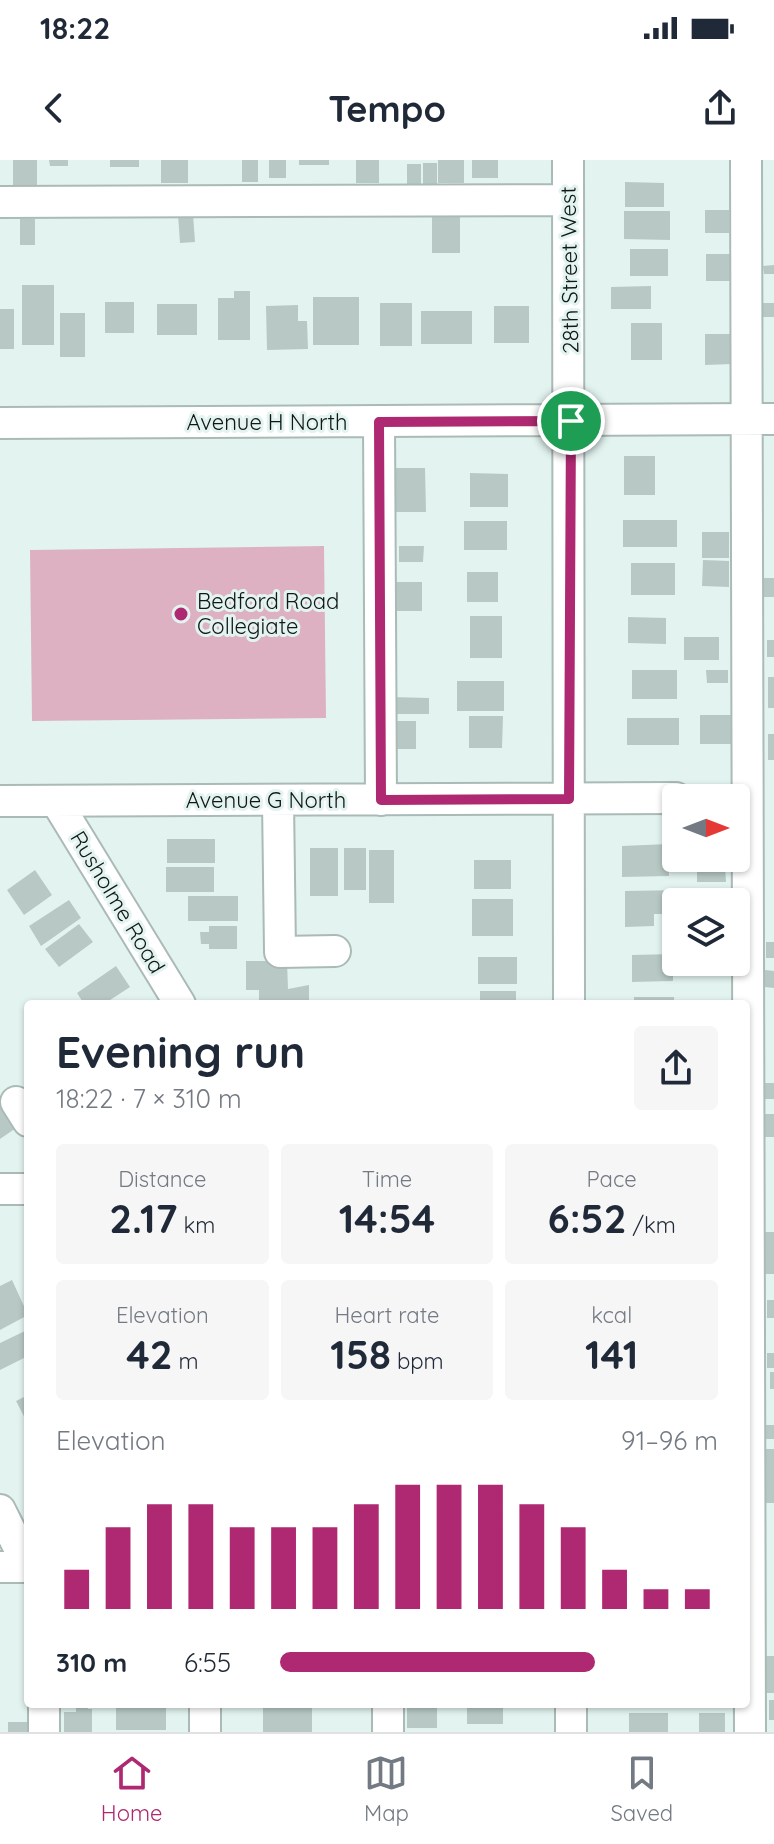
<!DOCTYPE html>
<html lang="en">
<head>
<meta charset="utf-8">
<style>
	body { margin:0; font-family:Quicksand,sans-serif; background:#f6f6f7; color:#1f2937; height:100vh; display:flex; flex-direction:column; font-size:30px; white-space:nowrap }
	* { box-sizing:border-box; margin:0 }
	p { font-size:26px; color:#747a83 }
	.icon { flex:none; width:44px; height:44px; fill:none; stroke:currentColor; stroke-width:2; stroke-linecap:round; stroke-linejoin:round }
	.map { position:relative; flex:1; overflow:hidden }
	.drawer { position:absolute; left:24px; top:840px; width:726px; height:708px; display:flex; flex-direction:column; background:#fff; border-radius:8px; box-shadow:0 2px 6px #0004 }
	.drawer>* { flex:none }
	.needle { width:52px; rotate:90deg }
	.buttons { position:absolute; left:662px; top:624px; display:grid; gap:16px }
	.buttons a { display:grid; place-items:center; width:88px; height:88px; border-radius:8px; background:#fff; box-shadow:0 2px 6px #0004; font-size:40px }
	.pin { position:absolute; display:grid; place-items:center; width:68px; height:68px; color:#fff; margin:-34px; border:4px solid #fff; border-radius:50%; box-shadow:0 2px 8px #0007 }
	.round { display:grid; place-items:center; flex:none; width:84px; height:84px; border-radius:8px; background:#f6f6f7 }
	.overview { display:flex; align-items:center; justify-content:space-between; height:136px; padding:0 32px }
	h1 { font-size:44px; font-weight:700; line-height:60px }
	.stats { display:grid; grid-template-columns:repeat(3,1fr); gap:12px; height:136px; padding:8px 32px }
	.stats div { display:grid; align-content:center; border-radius:8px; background:#f6f6f7; text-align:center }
	.stats b { font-size:40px; font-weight:700 }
	.stats small { font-size:22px; font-weight:400 }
	.stats p { font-size:22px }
	.chart { height:224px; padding:16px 32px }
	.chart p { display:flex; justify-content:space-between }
	.chart svg { width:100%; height:144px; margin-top:8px; stroke:#ae2971; stroke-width:6 }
	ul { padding:0 32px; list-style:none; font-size:26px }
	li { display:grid; grid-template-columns:128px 96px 1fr; align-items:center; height:60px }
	li i { height:20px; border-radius:10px; background:#ae2971 }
	.status { display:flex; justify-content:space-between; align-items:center; height:56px; padding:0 40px; background:#fff; direction:ltr }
	.status svg { height:22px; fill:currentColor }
	header { display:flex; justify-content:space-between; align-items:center; height:104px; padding:0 32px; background:#fff; font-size:36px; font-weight:700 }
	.menu { display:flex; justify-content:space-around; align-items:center; height:112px; border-top:2px solid #e0e1e3; background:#fff; font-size:22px; color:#747a83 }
	.menu a { display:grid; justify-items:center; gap:4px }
	.menu .current { color:#ae2971 }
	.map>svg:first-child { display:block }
</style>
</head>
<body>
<div class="status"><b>18:22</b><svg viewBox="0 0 49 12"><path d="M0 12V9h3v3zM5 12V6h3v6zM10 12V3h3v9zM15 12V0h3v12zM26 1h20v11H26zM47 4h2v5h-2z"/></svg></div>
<header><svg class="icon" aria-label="back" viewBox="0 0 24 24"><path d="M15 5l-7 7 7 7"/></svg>Tempo<svg class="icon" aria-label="share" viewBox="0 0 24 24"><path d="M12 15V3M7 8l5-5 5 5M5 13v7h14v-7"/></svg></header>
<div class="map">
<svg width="774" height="1572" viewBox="0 0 774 1572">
	<rect width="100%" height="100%" fill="#e3f4f0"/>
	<!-- green -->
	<path fill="#ddb1c2" d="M324,386L326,558L32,561L30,390Z"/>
	<!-- building -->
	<path fill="#b8c9c5" d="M13,0H37V25H13Z
		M49,0H68V6H50Z
		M110,0H139V7H110Z
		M161,0H188V23H161Z
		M242,0H258V22H242Z
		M269,0H286V18H269Z
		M299,0H329V5H299Z
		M356,0H379V23H356Z
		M438,0H464V23H438Z
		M472,0H498V18H472Z
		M423,3H437V28H423Z
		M407,4H421V24H407Z
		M625,22L664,23V47H625Z
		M705,50H729V73H705Z
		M432,51H460V93H432Z
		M624,51H670V80L624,79Z
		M193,54L195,82L180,83L178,55Z
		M20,59H35V85H20Z
		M630,89H668V116H630Z
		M706,94H731V121H706Z
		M774,105V114H764L763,106Z
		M22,125H54V185H22Z
		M651,126V149H611V127Z
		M234,131H250V180H218V138H234Z
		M313,137H359V185H313Z
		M105,142H134V173H105Z
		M380,143H412V186H380Z
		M763,143H774V157H763Z
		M157,144H197V175H157Z
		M298,145V161H307L308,189L267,190L266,146Z
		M494,146H529V183H494Z
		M0,149H14V189H0Z
		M421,151H472V184H421Z
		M60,153H85V197H60Z
		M631,163H662V200H631Z
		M705,174H732L733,204L705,205Z
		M624,296H655V335H624Z
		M396,308H425L426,352H396Z
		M470,313L508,314V347H470Z
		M623,360H677V387H623Z
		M464,361H507V390H464Z
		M702,372H729V398H702Z
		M399,386H424L423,402H399Z
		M703,400L729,401V427L702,426Z
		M631,403H675V435H631Z
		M467,412H498V442H467Z
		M764,418H774V437H764Z
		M394,422H422V451H394Z
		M470,456H502V498H470Z
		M628,457L666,458V484L628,483Z
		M684,477H719V500H684Z
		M767,480H774V497H767Z
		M632,510H677V539H632Z
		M706,510H728V523H707Z
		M768,517H774V548H768Z
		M457,521H504V551H457Z
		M391,537L429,538V554H391Z
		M700,555H731V584H700Z
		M469,556H503L502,588H469Z
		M627,558H679V585H627Z
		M395,561H416V589H395Z
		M768,574H774V600H768Z
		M167,679H215V703H167Z
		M668,684L669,716L622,717V686Z
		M310,688H338V736H310Z
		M344,688H366V730H344Z
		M369,690H394V743H369Z
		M474,700H511V729H474Z
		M166,707H214V732H166Z
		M697,707H725L726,722H697Z
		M35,710L52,735L24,755L7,730Z
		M684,730V742H676V754H654V766L625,767V731Z
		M188,736H238V761H188Z
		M472,739H513V776H472Z
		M69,740L81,758L41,786L29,766Z
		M79,764L93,782L59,807L45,789Z
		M209,766H237V789H209V784H201L200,772H209Z
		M766,782H774V798H766Z
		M673,794V821L632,822V795Z
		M478,797H517V824H478Z
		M246,801H287L288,829L309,825V844H259V830H246Z
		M116,806L130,827L104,844H84L77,833Z
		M765,810L774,811V828L765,827Z
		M480,831H516V844H480Z
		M634,837H674V844H634Z
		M761,923H774V939H761Z
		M0,939L19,966L0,979Z
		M759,954H774V977H759Z
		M763,1072H774V1114H763Z
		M12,1120L28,1155L0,1170V1126Z
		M767,1140H774V1158H767Z
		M25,1171L28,1196L0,1210V1183Z
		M767,1193H774V1208H767Z
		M770,1212H774V1229H770Z
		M28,1235V1264L16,1241Z
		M763,1265H774V1279H763Z
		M759,1289H774V1343H760Z
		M766,1496H774V1533H766Z
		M769,1540H774V1560H769Z
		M76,1544H88V1549H92V1572H64V1552H76Z
		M116,1544H166V1570H116Z
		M407,1544H437V1568H407Z
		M467,1544H503V1564H467Z
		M263,1546H312V1572H263Z
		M629,1553H668V1572H629Z
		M699,1553H725V1572H699Z
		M8,1562H32V1572H8Z"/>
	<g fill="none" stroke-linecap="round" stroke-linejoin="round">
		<!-- minor casing -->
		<g stroke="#aabab7" stroke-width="34">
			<path id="minor" d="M568,0L569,844
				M746,0L750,1572
				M0,42L568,40
				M379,262L381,640
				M0,263L774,259
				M278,640L280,792L335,791
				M0,641L676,638
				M56,641L180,844
				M16,942L28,961
				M0,1029H28
				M0,1350L28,1406
				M0,1407H28
				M44,1544V1572
				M205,1544V1572
				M388,1544V1572
				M571,1572V1544"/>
		</g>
		<!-- minor -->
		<use href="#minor" stroke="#fff" stroke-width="30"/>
	</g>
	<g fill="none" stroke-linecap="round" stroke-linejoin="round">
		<!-- route casing -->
		<g stroke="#fff" stroke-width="16">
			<path id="route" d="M571,261L569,639L381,640L379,262Z"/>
		</g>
		<!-- route -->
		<use href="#route" stroke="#ae2971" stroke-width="10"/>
	</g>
	<!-- markers -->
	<circle fill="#ae2971" stroke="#e3f4f0" stroke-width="3" cx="181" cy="454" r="8"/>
	<g text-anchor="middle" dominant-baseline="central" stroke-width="6" stroke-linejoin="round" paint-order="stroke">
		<!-- street labels -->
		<g font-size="22" fill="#111715" stroke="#e3f4f0">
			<text transform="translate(569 110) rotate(-91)">28th Street West</text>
			<text x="267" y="262">Avenue H North</text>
			<text x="266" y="640">Avenue G North</text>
			<text transform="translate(118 742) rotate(59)">Rusholme Road</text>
		</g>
		<!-- poi labels -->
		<g font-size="22" fill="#111715" stroke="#e3f4f0" text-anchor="start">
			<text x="197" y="441">Bedford Road<tspan x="197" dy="25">Collegiate</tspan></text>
		</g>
	</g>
</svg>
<div class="buttons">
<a><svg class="needle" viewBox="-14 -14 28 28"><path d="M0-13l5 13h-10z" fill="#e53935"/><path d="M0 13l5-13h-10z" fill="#747a83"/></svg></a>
<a><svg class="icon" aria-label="layers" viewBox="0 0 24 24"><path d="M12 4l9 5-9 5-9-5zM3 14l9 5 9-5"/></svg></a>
</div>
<div class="pin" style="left:571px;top:261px;background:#1e9e55"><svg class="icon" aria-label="arrive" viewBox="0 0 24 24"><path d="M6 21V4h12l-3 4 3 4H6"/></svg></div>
<section class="drawer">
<div class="overview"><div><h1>Evening run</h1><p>18:22 · 7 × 310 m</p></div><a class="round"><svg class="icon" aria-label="share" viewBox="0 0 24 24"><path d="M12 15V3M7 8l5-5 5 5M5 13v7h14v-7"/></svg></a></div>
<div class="stats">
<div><p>Distance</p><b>2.17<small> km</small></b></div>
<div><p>Time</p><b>14:54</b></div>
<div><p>Pace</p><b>6:52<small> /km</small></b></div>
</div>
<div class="stats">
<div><p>Elevation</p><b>42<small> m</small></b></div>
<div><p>Heart rate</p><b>158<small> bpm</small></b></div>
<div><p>kcal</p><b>141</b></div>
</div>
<div class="chart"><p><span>Elevation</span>91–96 m</p>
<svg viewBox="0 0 160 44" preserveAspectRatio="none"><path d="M5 44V32M15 44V19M25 44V12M35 44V12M45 44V19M55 44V19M65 44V19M75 44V12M85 44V6M95 44V6M105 44V6M115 44V12M125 44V19M135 44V32M145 44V38M155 44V38"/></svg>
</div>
<ul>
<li><b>310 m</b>6:55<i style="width:72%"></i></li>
</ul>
</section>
</div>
<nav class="menu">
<a class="current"><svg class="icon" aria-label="home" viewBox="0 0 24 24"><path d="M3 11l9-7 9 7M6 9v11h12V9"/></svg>Home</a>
<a><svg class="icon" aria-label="map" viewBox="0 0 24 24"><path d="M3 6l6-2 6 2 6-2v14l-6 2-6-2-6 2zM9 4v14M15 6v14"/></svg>Map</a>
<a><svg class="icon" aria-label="saved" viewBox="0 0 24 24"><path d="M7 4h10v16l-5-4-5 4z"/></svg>Saved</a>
</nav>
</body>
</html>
